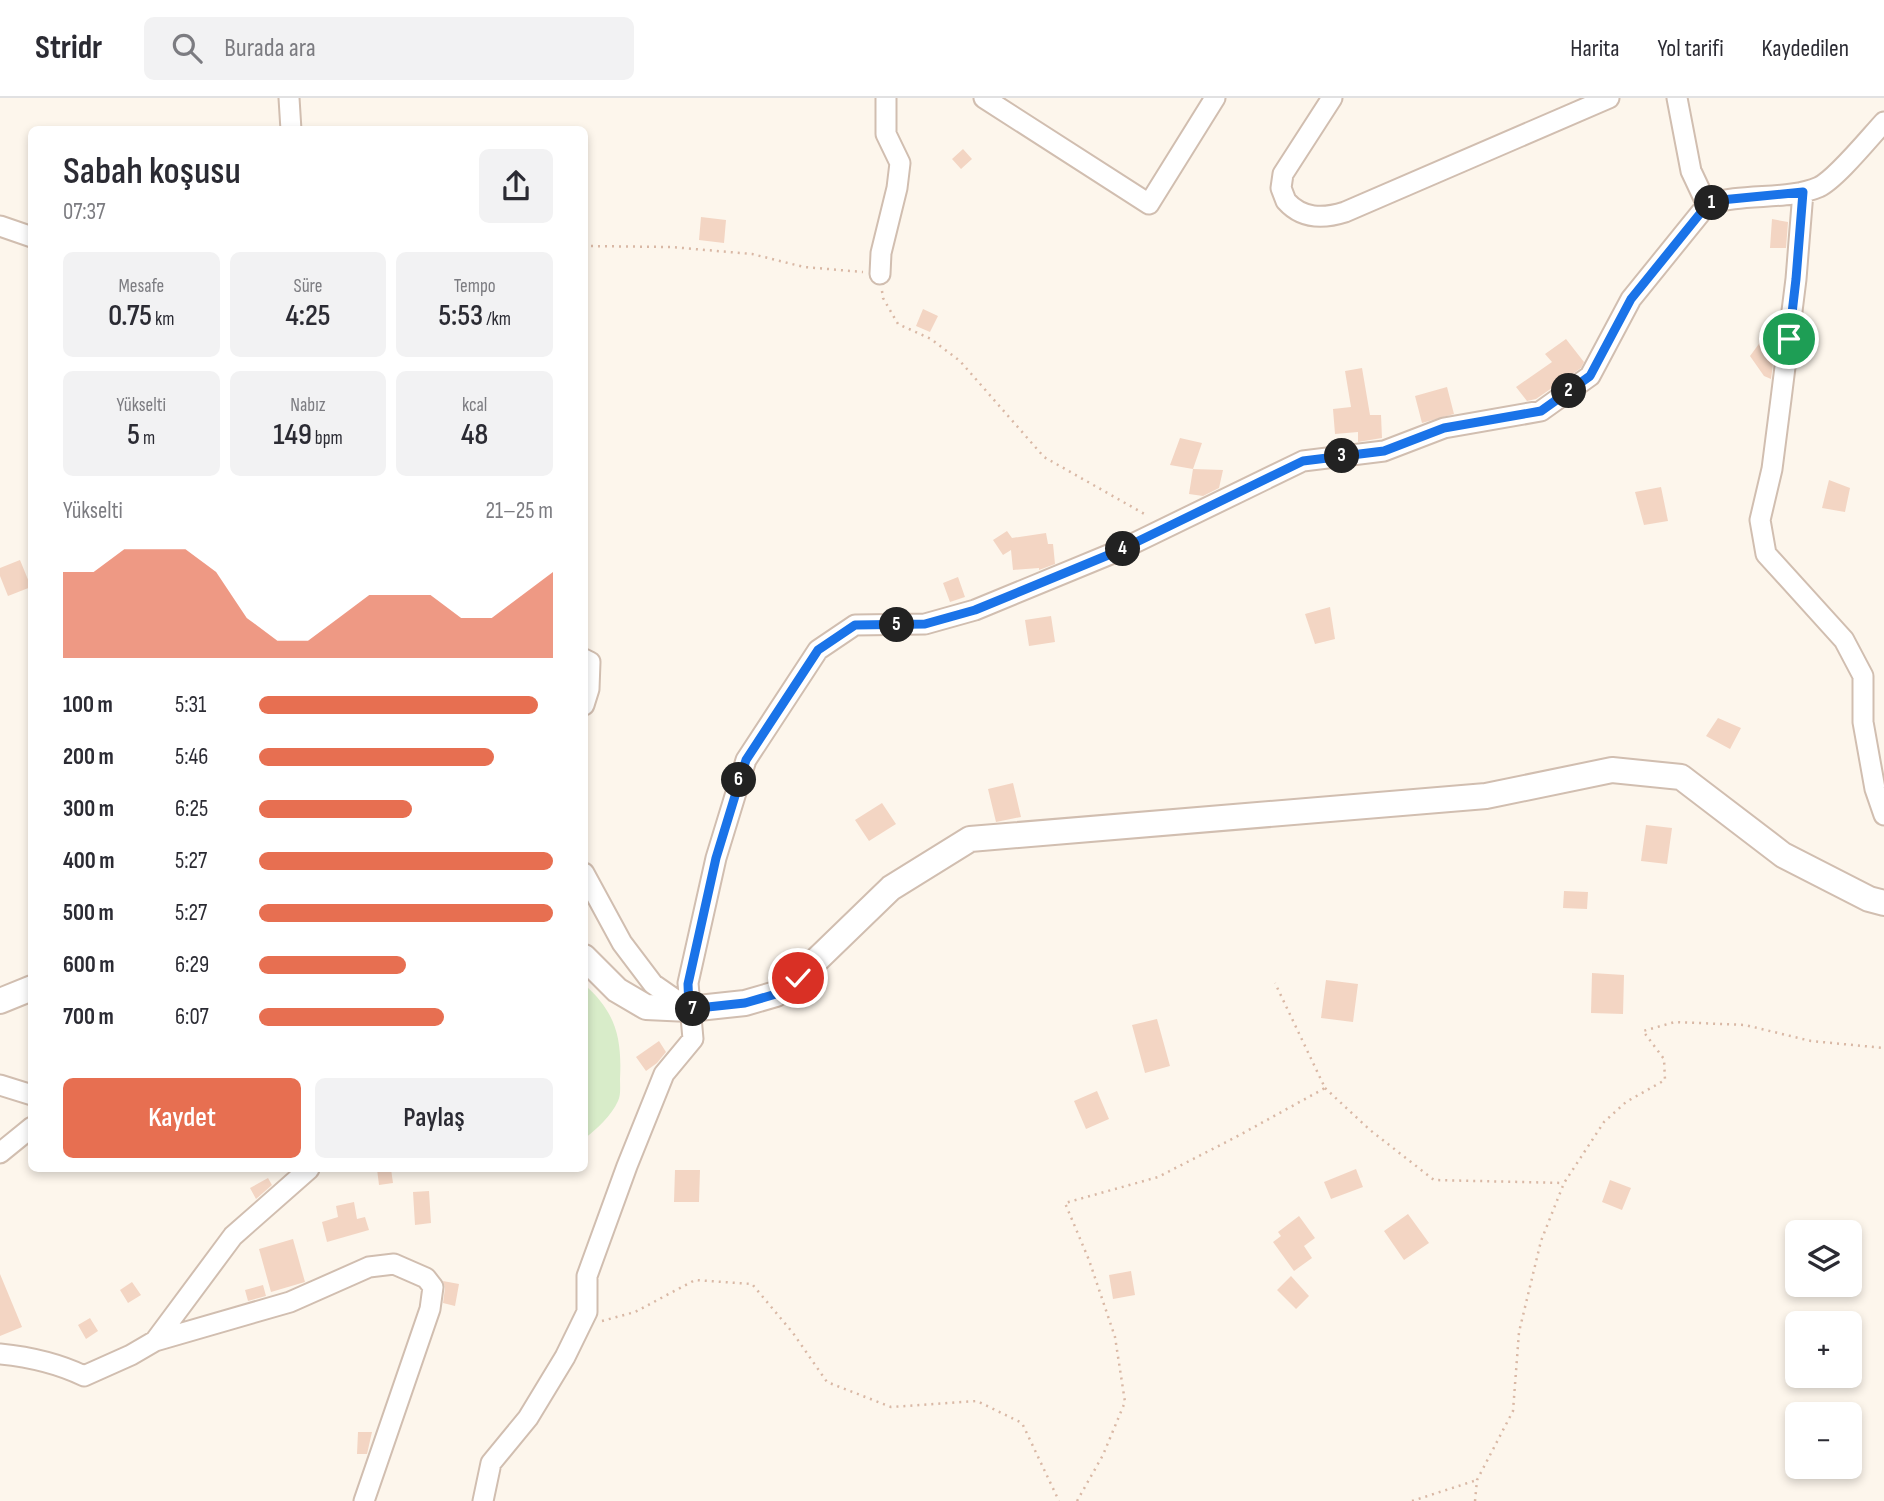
<!DOCTYPE html>
<html lang="tr">
<head>
<meta charset="utf-8">
<style>
	body { margin:0; font-family:"Sofia Sans Condensed",sans-serif; background:#f2f2f3; color:#2b2b33; height:100vh; display:flex; flex-direction:column; font-size:26px; white-space:nowrap }
	* { box-sizing:border-box; margin:0 }
	p { font-size:23px; color:#7c7c81 }
	.icon { flex:none; width:38px; height:38px; fill:none; stroke:currentColor; stroke-width:2; stroke-linecap:round; stroke-linejoin:round }
	.map { position:relative; flex:1; overflow:hidden }
	.side { position:absolute; left:28px; top:28px; width:560px; height:1046px; display:flex; flex-direction:column; background:#fff; border-radius:10px; box-shadow:0 4px 10px #0003 }
	.side>* { flex:none }
	.fabs { position:absolute; left:1785px; top:1122px; display:grid; gap:14px }
	.fabs a { display:grid; place-items:center; width:77px; height:77px; border-radius:10px; background:#fff; box-shadow:0 4px 10px #0003; font-size:35px }
	.pin { position:absolute; display:grid; place-items:center; width:60px; height:60px; color:#fff; margin:-30px; border:4px solid #fff; border-radius:50%; box-shadow:0 2px 7px #0007 }
	.km { position:absolute; width:35px; height:35px; margin:-18px; border-radius:50%; background:#222; color:#fff; font-size:19px; line-height:35px; text-align:center }
	.round { display:grid; place-items:center; flex:none; width:74px; height:74px; border-radius:10px; background:#f2f2f3 }
	.summary { display:flex; align-items:center; justify-content:space-between; height:119px; padding:0 35px }
	h1 { font-size:38px; font-weight:600; line-height:52px }
	.metrics { display:grid; grid-template-columns:repeat(3,1fr); gap:10px; height:119px; padding:7px 35px }
	.metrics div { display:grid; align-content:center; border-radius:10px; background:#f2f2f3; text-align:center }
	.metrics b { font-size:30px; font-weight:600 }
	.metrics small { font-size:19px; font-weight:400 }
	.metrics p { font-size:19px }
	.chart { height:196px; padding:14px 35px }
	.chart p { display:flex; justify-content:space-between }
	.chart svg { width:100%; height:126px; margin-top:7px; fill:#e76f51; opacity:.7 }
	.button { display:flex; gap:14px; margin-top:auto; padding:14px 35px }
	.button a { flex:1; height:80px; border-radius:10px; background:#e76f51; color:#fff; font-size:28px; font-weight:600; line-height:80px; text-align:center }
	.button a+a { background:#f2f2f3; color:#2b2b33 }
	ul { padding:0 35px; list-style:none; font-size:23px }
	li { display:grid; grid-template-columns:112px 84px 1fr; align-items:center; height:52px }
	li i { height:18px; border-radius:9px; background:#e76f51 }
	header { display:flex; align-items:center; gap:42px; box-sizing:border-box; height:98px; padding:0 35px; background:#fff; border-bottom:2px solid #e1e1e2 }
	header strong { font-size:33px }
	nav { display:flex; gap:38px; margin-inline-start:auto; font-size:24px }
	.search { width:490px; height:63px; background:#f2f2f3; display:flex; align-items:center; gap:18px; box-sizing:border-box; padding:0 24px; border-radius:10px; color:#7c7c81; font-size:26px }
	.map>svg:first-child { display:block }
</style>
</head>
<body>
<header>
<strong>Stridr</strong>
<div class="search"><svg class="icon" aria-label="search" viewBox="0 0 24 24"><circle cx="10" cy="10" r="6"/><path d="M15 15l6 6"/></svg>Burada ara</div>
<nav><a>Harita</a><a>Yol tarifi</a><a>Kaydedilen</a></nav>
</header>
<div class="map">
<svg width="1884" height="1403" viewBox="0 0 1884 1403">
	<rect width="100%" height="100%" fill="#fdf6ec"/>
	<!-- green -->
	<path fill="#d8ecc9" d="M585,887C616,915 622,940 620,981C620,988 621,997 618,1003C612,1017 596,1032 585,1040Z"/>
	<!-- building -->
	<path fill="#f3d5c3" d="M963,51L972,61L961,71L952,61Z
		M701,119L726,122L724,145L699,142Z
		M1772,121L1788,124L1786,150H1770Z
		M923,211L938,218L930,234L916,228Z
		M1764,239L1775,252L1771,281L1764,278L1750,258Z
		M1566,241L1584,264L1581,270L1536,301L1527,303L1516,289L1552,264L1545,256Z
		M1362,270L1370,317H1381L1382,340L1358,344V334L1335,336L1333,311L1351,309L1345,273Z
		M1447,289L1454,316L1422,325L1415,298Z
		M1180,340L1202,345L1193,371L1170,367Z
		M1193,371L1223,372L1219,390L1203,398L1189,396Z
		M1829,382L1850,390L1845,414L1822,410Z
		M1661,389L1668,423L1644,427L1635,394Z
		M1007,433L1012,440L1046,435L1048,446H1053L1055,466L1039,472V470L1013,472L1011,452L1003,457L993,442Z
		M20,462L31,489L8,498L0,478V470Z
		M958,479L965,499L950,504L943,485Z
		M1330,509L1335,541L1315,546L1305,516Z
		M1051,518L1055,544L1029,548L1025,522Z
		M1718,620L1741,630L1730,651L1706,638Z
		M1013,685L1021,719L996,724L988,691Z
		M882,705L896,726L869,743L855,722Z
		M1646,727L1672,730L1667,766L1641,763Z
		M1564,793L1588,794L1587,811L1563,810Z
		M1592,875L1624,877L1623,916L1591,915Z
		M1326,882L1358,886L1353,924L1321,920Z
		M1157,921L1170,968L1145,975L1132,927Z
		M659,943L666,954L657,965L646,973L636,959Z
		M1097,993L1109,1021L1086,1031L1074,1003Z
		M377,1071H391L393,1085L379,1087Z
		M1356,1071L1363,1089L1331,1101L1324,1084Z
		M675,1072H700L699,1104H674Z
		M268,1080L272,1087L256,1101L250,1090Z
		M1610,1082L1631,1090L1622,1112L1602,1104Z
		M429,1093L431,1125L415,1127L413,1094Z
		M354,1104L357,1121L365,1119L369,1132L327,1144L322,1124L338,1119L336,1108Z
		M1408,1116L1429,1145L1404,1162L1384,1133Z
		M1299,1118L1315,1140L1304,1148L1312,1160L1294,1173L1273,1144L1281,1138L1278,1134Z
		M293,1141L305,1184L271,1194L259,1151Z
		M1131,1173L1135,1197L1113,1201L1109,1177Z
		M0,1176L22,1229L0,1238Z
		M1291,1178L1309,1198L1296,1211L1277,1192Z
		M443,1183L459,1186L455,1208L443,1205L445,1190Z
		M132,1184L141,1197L128,1205L120,1192Z
		M263,1187L266,1198L248,1203L245,1192Z
		M90,1220L98,1233L86,1241L78,1227Z
		M358,1334H372L367,1356H357Z"/>
	<g fill="none" stroke-linecap="round" stroke-linejoin="round">
		<!-- minor casing -->
		<g stroke="#d1beb0" stroke-width="23">
			<path id="minor" d="M289,0L291,32
				M984,0L1149,106L1215,0
				M1332,0L1283,76L1281,90L1286,103C1302,121 1323,121 1345,114L1609,0
				M1677,0L1691,73L1707,107
				M1803,94L1796,181L1781,301L1772,371L1760,422L1766,456L1844,542L1863,578V624L1875,691L1884,717
				M0,128L32,139
				M880,176L881,155L897,90L900,65L886,36V0
				M584,561L590,564L589,591L584,607
				M584,775L622,845L653,886L689,911
				M0,987L32,997
				M0,1055L32,1029
				M155,1243L290,1204L369,1169L394,1166L426,1180L433,1189L430,1211L364,1403
				M0,1256C30,1259 57,1265 84,1278L131,1257L155,1243L233,1138L309,1071
				M483,1403L491,1365L528,1320L565,1259L587,1214V1178L627,1068L664,976L693,941L688,885L716,760L746,662L818,552L855,527L925,526L975,512L1118,453L1303,363L1384,353L1444,330L1541,313L1590,278L1631,201L1707,107C1742,94 1787,103 1819,89C1836,81 1870,39 1884,24"/>
		</g>
		<!-- tertiary casing -->
		<g stroke="#d1beb0" stroke-width="28">
			<path id="tertiary" d="M584,859L617,892L646,909L689,911L745,905L776,896L798,880L891,790L970,741L1486,698L1612,672L1681,679L1783,757L1869,801L1884,805
				M0,903L32,890"/>
		</g>
		<!-- path -->
		<path stroke="#d9b8a5" stroke-width="2.5" stroke-dasharray="2 5" stroke-linecap="butt" d="M584,148L671,149L752,156L804,169L863,174
			M882,193L883,200L898,226L931,241L960,263L1044,359L1148,418
			M1325,990L1370,1032L1434,1082L1564,1085
			M602,1223L635,1214L695,1182L752,1186L793,1235L827,1284L891,1309L977,1303L1022,1325L1059,1403
			M1077,1403L1103,1357L1125,1304L1115,1239L1089,1162L1065,1105L1158,1079L1236,1039L1325,990L1275,885
			M1412,1403L1477,1382
			M1475,1403L1477,1382L1513,1313L1519,1234L1541,1143L1564,1085L1604,1024L1626,1004L1665,982L1664,961L1643,933L1675,924L1745,927L1811,943L1884,950"/>
		<!-- minor -->
		<use href="#minor" stroke="#fff" stroke-width="19"/>
		<!-- tertiary -->
		<use href="#tertiary" stroke="#fff" stroke-width="24"/>
	</g>
	<g fill="none" stroke-linecap="round" stroke-linejoin="round">
		<!-- route casing -->
		<g stroke="#fff" stroke-width="14">
			<path id="route" d="M798,880L776,896L745,905L689,911L688,886L716,760L746,662L818,552L855,527L925,526L975,512L1118,453L1303,363L1384,353L1444,330L1541,313L1590,278L1631,201L1707,107L1721,102L1803,94L1796,181L1789,241"/>
		</g>
		<!-- route -->
		<use href="#route" stroke="#1a73e8" stroke-width="9"/>
	</g>
</svg>
<div class="fabs">
<a><svg class="icon" aria-label="layers" viewBox="0 0 24 24"><path d="M12 4l9 5-9 5-9-5zM3 14l9 5 9-5"/></svg></a>
<a>+</a>
<a>−</a>
</div>
<div class="pin" style="left:1789px;top:241px;background:#1e9e55"><svg class="icon" aria-label="arrive" viewBox="0 0 24 24"><path d="M6 21V4h12l-3 4 3 4H6"/></svg></div>
<div class="pin" style="left:798px;top:880px;background:#d93025"><svg class="icon" aria-label="check" viewBox="0 0 24 24"><path d="M5 12l5 5 9-10"/></svg></div>
<b class="km" style="left:1712px;top:105px">1</b>
<b class="km" style="left:1569px;top:293px">2</b>
<b class="km" style="left:1342px;top:358px">3</b>
<b class="km" style="left:1123px;top:451px">4</b>
<b class="km" style="left:897px;top:527px">5</b>
<b class="km" style="left:739px;top:682px">6</b>
<b class="km" style="left:693px;top:911px">7</b>
<section class="side">
<div class="summary"><div><h1>Sabah koşusu</h1><p>07:37</p></div><a class="round"><svg class="icon" aria-label="share" viewBox="0 0 24 24"><path d="M12 15V3M7 8l5-5 5 5M5 13v7h14v-7"/></svg></a></div>
<div class="metrics">
<div><p>Mesafe</p><b>0.75<small> km</small></b></div>
<div><p>Süre</p><b>4:25</b></div>
<div><p>Tempo</p><b>5:53<small> /km</small></b></div>
</div>
<div class="metrics">
<div><p>Yükselti</p><b>5<small> m</small></b></div>
<div><p>Nabız</p><b>149<small> bpm</small></b></div>
<div><p>kcal</p><b>48</b></div>
</div>
<div class="chart"><p><span>Yükselti</span>21–25 m</p>
<svg viewBox="0 0 160 44" preserveAspectRatio="none"><path d="M0 44V14L10 14L20 6L30 6L40 6L50 14L60 30L70 38L80 38L90 30L100 22L110 22L120 22L130 30L140 30L150 22L160 14V44z"/></svg>
</div>
<ul>
<li><b>100 m</b>5:31<i style="width:95%"></i></li>
<li><b>200 m</b>5:46<i style="width:80%"></i></li>
<li><b>300 m</b>6:25<i style="width:52%"></i></li>
<li><b>400 m</b>5:27<i style="width:100%"></i></li>
<li><b>500 m</b>5:27<i style="width:100%"></i></li>
<li><b>600 m</b>6:29<i style="width:50%"></i></li>
<li><b>700 m</b>6:07<i style="width:63%"></i></li>
</ul>
<div class="button"><a>Kaydet</a><a>Paylaş</a></div>
</section>
</div>
</body>
</html>
